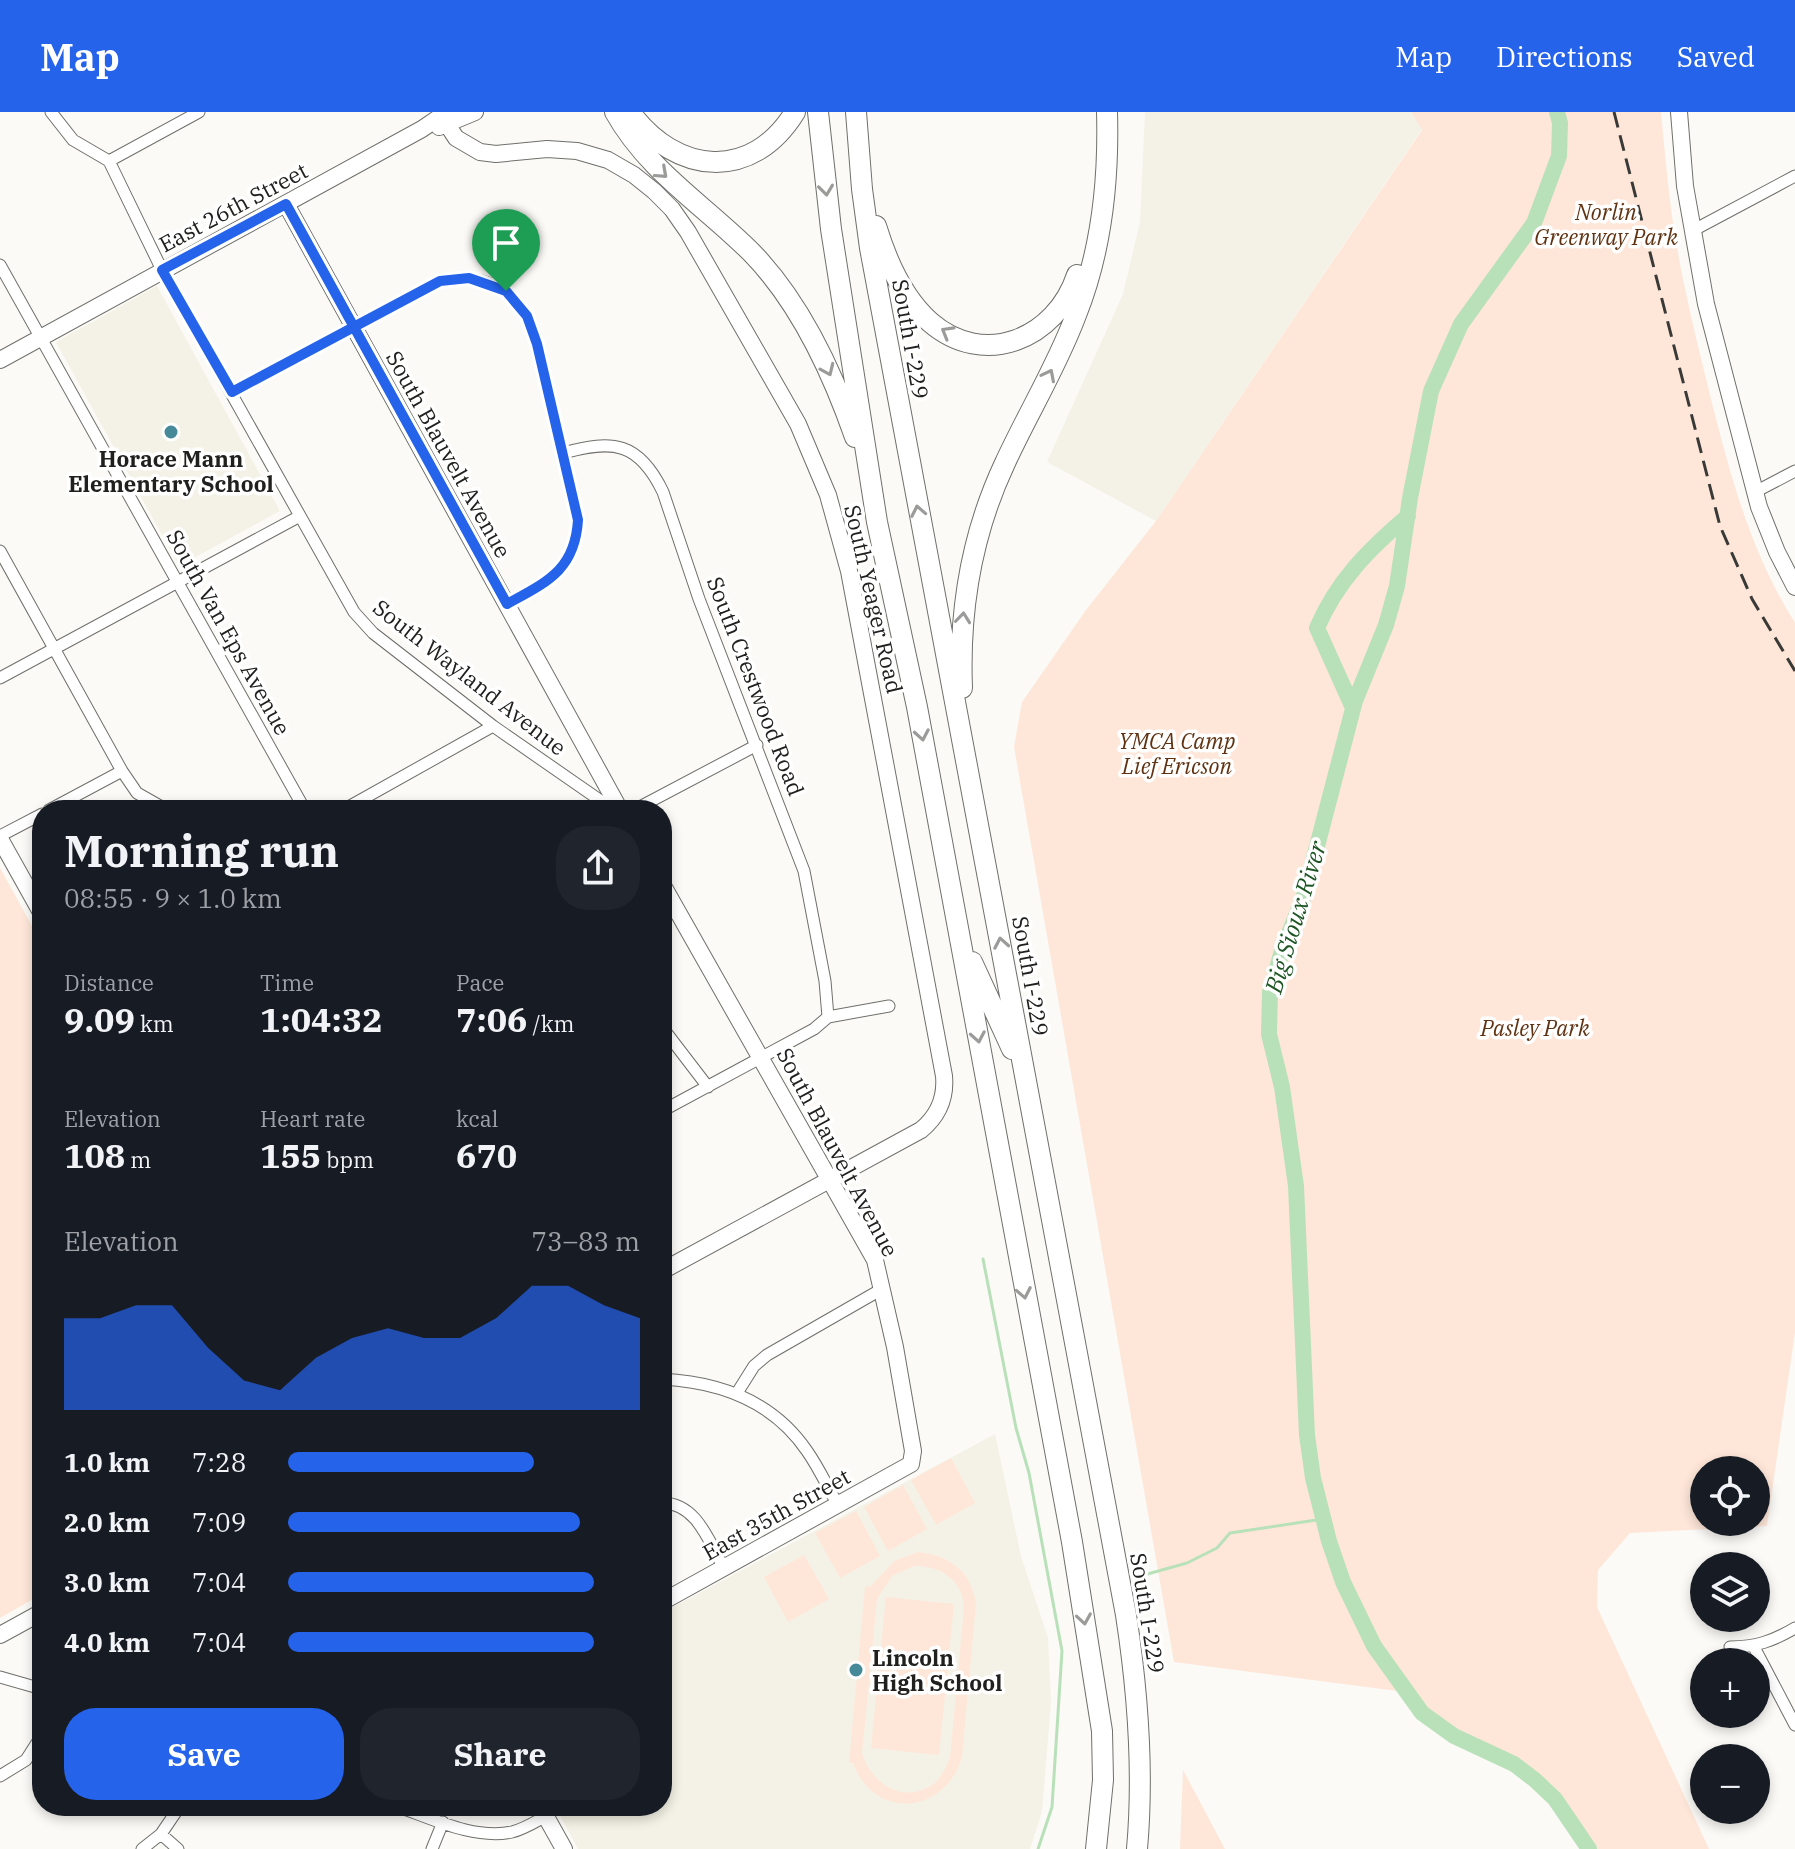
<!DOCTYPE html>
<html lang="en">
<head>
<meta charset="utf-8">
<style>
	body { margin:0; font-family:"IBM Plex Serif",serif; background:#20242c; color:#f1f3f6; height:100vh; display:flex; flex-direction:column; font-size:30px; white-space:nowrap }
	* { box-sizing:border-box; margin:0 }
	p { font-size:26px; color:#9ea1a6 }
	.icon { flex:none; width:44px; height:44px; fill:none; stroke:currentColor; stroke-width:2; stroke-linecap:round; stroke-linejoin:round }
	.map { position:relative; flex:1; overflow:hidden }
	.drawer { position:absolute; left:32px; top:688px; width:640px; height:1016px; display:flex; flex-direction:column; background:#171b24; border-radius:32px; box-shadow:0 4px 12px #0003 }
	.drawer>* { flex:none }
	.fabs { position:absolute; left:1690px; top:1344px; display:grid; gap:16px }
	.fabs a { display:grid; place-items:center; width:80px; height:80px; border-radius:50%; background:#171b24; box-shadow:0 4px 12px #0003; font-size:40px }
	.pin { position:absolute; display:grid; place-items:center; width:68px; height:68px; color:#fff; margin:-82px -34px; border-radius:50% 50% 50% 0; rotate:-45deg; box-shadow:0 0 8px #0007 }
	.pin .icon { rotate:45deg }
	.round { display:grid; place-items:center; flex:none; width:84px; height:84px; border-radius:32px; background:#20242c }
	.overview { display:flex; align-items:center; justify-content:space-between; height:136px; padding:0 32px }
	h1 { font-size:44px; font-weight:800; line-height:60px }
	.stats { display:grid; grid-template-columns:repeat(3,1fr); gap:12px; height:136px; padding:8px 32px }
	.stats div { display:grid; align-content:center }
	.stats b { font-size:34px; font-weight:800 }
	.stats small { font-size:22px; font-weight:400 }
	.stats p { font-size:22px }
	.chart { height:224px; padding:16px 32px }
	.chart p { display:flex; justify-content:space-between }
	.chart svg { width:100%; height:144px; margin-top:8px; fill:#2563eb; opacity:.7 }
	.action { display:flex; gap:16px; margin-top:auto; padding:16px 32px }
	.action a { flex:1; height:92px; border-radius:32px; background:#2563eb; color:#fff; font-size:32px; font-weight:800; line-height:92px; text-align:center }
	.action a+a { background:#20242c; color:#f1f3f6 }
	ul { padding:0 32px; list-style:none; font-size:26px }
	li { display:grid; grid-template-columns:128px 96px 1fr; align-items:center; height:60px }
	li i { height:20px; border-radius:10px; background:#2563eb }
	header { display:flex; align-items:center; gap:48px; box-sizing:border-box; height:112px; padding:0 40px; background:#2563eb; color:#fff }
	header strong { font-size:38px }
	nav { display:flex; gap:44px; margin-inline-start:auto; font-size:28px }
	.map>svg:first-child { display:block }
</style>
</head>
<body>
<header>
<strong>Map</strong>
<nav><a>Map</a><a>Directions</a><a>Saved</a></nav>
</header>
<div class="map">
<svg width="1795" height="1737" viewBox="0 0 1795 1737">
	<rect width="100%" height="100%" fill="#fbfaf6"/>
	<!-- built -->
	<path fill="#f4f2e6" d="M1145,0H1411L1422,17L1156,409L1047,350L1123,182L1140,110Z
		M157,174L280,399L179,454L56,230Z
		M995,1322L1021,1444L1048,1526L1051,1590L1042,1700L1030,1737H578L555,1694H662V1501Z"/>
	<!-- green -->
	<path fill="#fee7d9" fill-rule="evenodd" d="M1411,0H1661C1664,32 1667,65 1671,97C1680,164 1697,230 1713,295C1733,373 1752,442 1795,511V1220L1767,1414L1630,1421L1598,1458L1597,1495L1709,1737H1589L1555,1687L1535,1668L1514,1652L1436,1613L1405,1580L1174,1550L1014,635L1022,590L1086,498L1156,409L1422,18ZM1704,1358H1756V1410H1704Z
		M0,756L42,832V1482L0,1506Z
		M951,1346L975,1391L936,1413L911,1368Z
		M903,1373L927,1417L888,1439L864,1395Z
		M856,1399L880,1444L840,1466L815,1421Z
		M918,1440C949,1443 971,1459 976,1491L962,1645C945,1703 874,1709 853,1651H849L865,1475L871,1474L894,1449ZM914,1454C939,1453 963,1468 964,1495L950,1646C946,1655 941,1667 932,1673C902,1692 872,1672 862,1641L877,1487L892,1464Z
		M804,1443L829,1487L788,1510L764,1465Z
		M886,1485L954,1492L939,1643L871,1636Z
		M1183,1658L1225,1737H1180Z"/>
	<g fill="none" stroke-linecap="round" stroke-linejoin="round">
		<!-- stream -->
		<path stroke="#b9e1b9" stroke-width="3" d="M983,1147L1016,1316L1029,1361L1062,1539L1052,1695L1038,1737
			M1144,1463L1187,1451L1217,1436L1230,1421L1323,1407"/>
		<!-- river -->
		<path stroke="#b9e1b9" stroke-width="16" d="M1557,0L1560,11L1559,44L1534,111L1461,212L1431,279L1410,386L1397,474L1386,513L1355,589L1304,784L1282,839L1270,880L1269,922L1282,975L1296,1074L1307,1323L1313,1366L1329,1429L1343,1470L1374,1534L1422,1601L1454,1624L1514,1652L1535,1668L1555,1687L1589,1737
			M1353,596L1317,516C1337,469 1369,437 1408,404"/>
		<!-- street casing -->
		<g stroke="#6f6f6b" stroke-width="13">
			<path id="street" d="M51,0L73,28L109,49L162,158L354,500L373,521L493,614L614,698
				M109,49L199,0
				M1692,119L1795,64
				M0,153L305,698
				M232,280L440,169C483,160 518,177 533,219L578,408C575,458 547,470 507,492
				M563,341C613,327 639,330 663,380L699,487L804,759L825,869L828,905
				M1755,380L1795,359
				M0,439L122,659L137,681L167,698
				M0,566L300,404
				M49,698L122,659
				M343,698L493,614
				M634,698L757,633
				M0,724L42,702
				M662,915L708,975
				M662,999L814,917L828,905L889,894
				M662,1267C720,1270 773,1289 807,1339C819,1356 828,1376 838,1393
				M737,1281L754,1254L767,1243L882,1177
				M662,1391C697,1391 709,1430 724,1456
				M1730,1535C1756,1535 1773,1529 1795,1516
				M1754,1535L1795,1613
				M0,1565L42,1577
				M0,1664L26,1648L42,1623
				M396,1694C431,1706 474,1728 512,1720C524,1717 535,1710 546,1704
				M161,1722L178,1737
				M142,1737L161,1722L180,1694
				M432,1737L443,1710"/>
		</g>
		<!-- secondary casing -->
		<g stroke="#6f6f6b" stroke-width="18">
			<path id="secondary" d="M1679,0L1685,74L1706,192L1759,395L1777,440L1795,475
				M441,3L456,26L480,40L496,42L547,37L577,39L608,48L634,63L654,79L672,97L688,120L798,312L828,383L849,459L944,964C946,986 938,1004 921,1018L662,1159
				M439,15L475,0
				M286,92L620,698
				M0,248L422,17L447,0
				M0,727L42,802
				M662,772L875,1148L895,1235L913,1339L911,1352L662,1490
				M0,1523L42,1500
				M540,1694L564,1737"/>
		</g>
		<!-- highway casing -->
		<g stroke="#6f6f6b" stroke-width="22">
			<path id="highway" d="M615,0C648,59 704,93 751,140C800,190 832,259 855,325
				M630,0C676,63 752,70 795,0
				M818,0L831,117L877,410L917,595L1072,1430L1102,1619L1103,1668L1096,1737
				M856,0L862,77L870,136L1126,1503C1138,1581 1144,1658 1137,1737
				M876,114C886,147 903,186 930,210C984,257 1056,227 1077,163
				M962,576C959,499 972,421 1005,351C1028,301 1057,254 1076,203C1102,138 1109,69 1107,0
				M972,850L1012,937"/>
		</g>
		<!-- street -->
		<use href="#street" stroke="#fff" stroke-width="11"/>
		<!-- secondary -->
		<use href="#secondary" stroke="#fff" stroke-width="16"/>
		<!-- highway -->
		<use href="#highway" stroke="#fff" stroke-width="20"/>
		<!-- rail -->
		<path stroke="#393937" stroke-width="3" stroke-dasharray="16 8" stroke-linecap="butt" d="M1614,0L1720,414L1752,487L1795,559"/>
	</g>
	<!-- one-way arrows -->
	<defs><path id="oneway-chevron" d="M-2-3.5L2.5 0L-2 3.5" fill="none" stroke-width="1.6" stroke-linecap="round" stroke-linejoin="round" transform="scale(2)"/></defs>
	<g stroke="#9b9b9a">
		<use href="#oneway-chevron" transform="translate(662 61) rotate(42)"/>
		<use href="#oneway-chevron" transform="translate(826 78) rotate(83)"/>
		<use href="#oneway-chevron" transform="translate(947 220) rotate(-150)"/>
		<use href="#oneway-chevron" transform="translate(828 258) rotate(66)"/>
		<use href="#oneway-chevron" transform="translate(1049 263) rotate(-63)"/>
		<use href="#oneway-chevron" transform="translate(918 399) rotate(-101)"/>
		<use href="#oneway-chevron" transform="translate(963 506) rotate(-84)"/>
		<use href="#oneway-chevron" transform="translate(922 623) rotate(80)"/>
		<use href="#oneway-chevron" transform="translate(1001 831) rotate(-100)"/>
		<use href="#oneway-chevron" transform="translate(978 925) rotate(80)"/>
		<use href="#oneway-chevron" transform="translate(1024 1181) rotate(79)"/>
		<use href="#oneway-chevron" transform="translate(1084 1507) rotate(81)"/>
	</g>
	<g fill="none" stroke-linecap="round" stroke-linejoin="round">
		<!-- route casing -->
		<g stroke="#fff" stroke-width="16">
			<path id="route" d="M506,179L469,166L440,169L232,280L162,158L286,92L507,492C547,470 575,458 578,408L537,232L527,204L506,179"/>
		</g>
		<!-- route -->
		<use href="#route" stroke="#2563eb" stroke-width="10"/>
	</g>
	<!-- markers -->
	<g fill="#468a99" stroke="#fff" stroke-width="3">
		<circle cx="171" cy="320" r="8"/>
		<circle cx="856" cy="1558" r="8"/>
	</g>
	<g text-anchor="middle" dominant-baseline="central" stroke-width="7" stroke-linejoin="round" paint-order="stroke">
		<!-- street labels -->
		<g font-size="22" fill="#20201f" stroke="#fff">
			<text transform="translate(233 95) rotate(-28)">East 26th Street</text>
			<text transform="translate(911 227) rotate(80)">South I-229</text>
			<text transform="translate(449 342) rotate(61)">South Blauvelt Avenue</text>
			<text transform="translate(874 487) rotate(77)">South Yeager Road</text>
			<text transform="translate(229 520) rotate(61)">South Van Eps Avenue</text>
			<text transform="translate(470 565) rotate(38)">South Wayland Avenue</text>
			<text transform="translate(756 574) rotate(69)">South Crestwood Road</text>
			<text transform="translate(1031 864) rotate(80)">South I-229</text>
			<text transform="translate(838 1040) rotate(62)">South Blauvelt Avenue</text>
			<text transform="translate(776 1402) rotate(-29)">East 35th Street</text>
			<text transform="translate(1148 1501) rotate(81)">South I-229</text>
		</g>
		<!-- park labels -->
		<g font-size="22" font-style="italic" fill="#603211" stroke="#fff">
			<text x="1606" y="99">Norlin<tspan x="1606" dy="25">Greenway Park</tspan></text>
			<text x="1177" y="628">YMCA Camp<tspan x="1177" dy="25">Lief Ericson</tspan></text>
			<text x="1535" y="915">Pasley Park</text>
		</g>
		<!-- poi labels -->
		<g font-size="22" font-weight="bold" fill="#20201f" stroke="#fff">
			<text x="171" y="346">Horace Mann<tspan x="171" dy="25">Elementary School</tspan></text>
			<text x="872" y="1545" text-anchor="start">Lincoln<tspan x="872" dy="25">High School</tspan></text>
		</g>
		<!-- water labels -->
		<g font-size="24" font-style="italic" fill="#1d5523" stroke="#fff">
			<text transform="translate(1295 805) rotate(-73)">Big Sioux River</text>
		</g>
	</g>
</svg>
<div class="fabs">
<a><svg class="icon" aria-label="locate" viewBox="0 0 24 24"><circle cx="12" cy="12" r="6"/><path d="M12 2v4M12 18v4M2 12h4M18 12h4"/></svg></a>
<a><svg class="icon" aria-label="layers" viewBox="0 0 24 24"><path d="M12 4l9 5-9 5-9-5zM3 14l9 5 9-5"/></svg></a>
<a>+</a>
<a>−</a>
</div>
<div class="pin" style="left:506px;top:179px;background:#1e9e55"><svg class="icon" aria-label="arrive" viewBox="0 0 24 24"><path d="M6 21V4h12l-3 4 3 4H6"/></svg></div>
<section class="drawer">
<div class="overview"><div><h1>Morning run</h1><p>08:55 · 9 × 1.0 km</p></div><a class="round"><svg class="icon" aria-label="share" viewBox="0 0 24 24"><path d="M12 15V3M7 8l5-5 5 5M5 13v7h14v-7"/></svg></a></div>
<div class="stats">
<div><p>Distance</p><b>9.09<small> km</small></b></div>
<div><p>Time</p><b>1:04:32</b></div>
<div><p>Pace</p><b>7:06<small> /km</small></b></div>
</div>
<div class="stats">
<div><p>Elevation</p><b>108<small> m</small></b></div>
<div><p>Heart rate</p><b>155<small> bpm</small></b></div>
<div><p>kcal</p><b>670</b></div>
</div>
<div class="chart"><p><span>Elevation</span>73–83 m</p>
<svg viewBox="0 0 160 44" preserveAspectRatio="none"><path d="M0 44V16L10 16L20 12L30 12L40 25L50 35L60 38L70 28L80 22L90 19L100 22L110 22L120 16L130 6L140 6L150 12L160 16V44z"/></svg>
</div>
<ul>
<li><b>1.0 km</b>7:28<i style="width:70%"></i></li>
<li><b>2.0 km</b>7:09<i style="width:83%"></i></li>
<li><b>3.0 km</b>7:04<i style="width:87%"></i></li>
<li><b>4.0 km</b>7:04<i style="width:87%"></i></li>
</ul>
<div class="action"><a>Save</a><a>Share</a></div>
</section>
</div>
</body>
</html>
